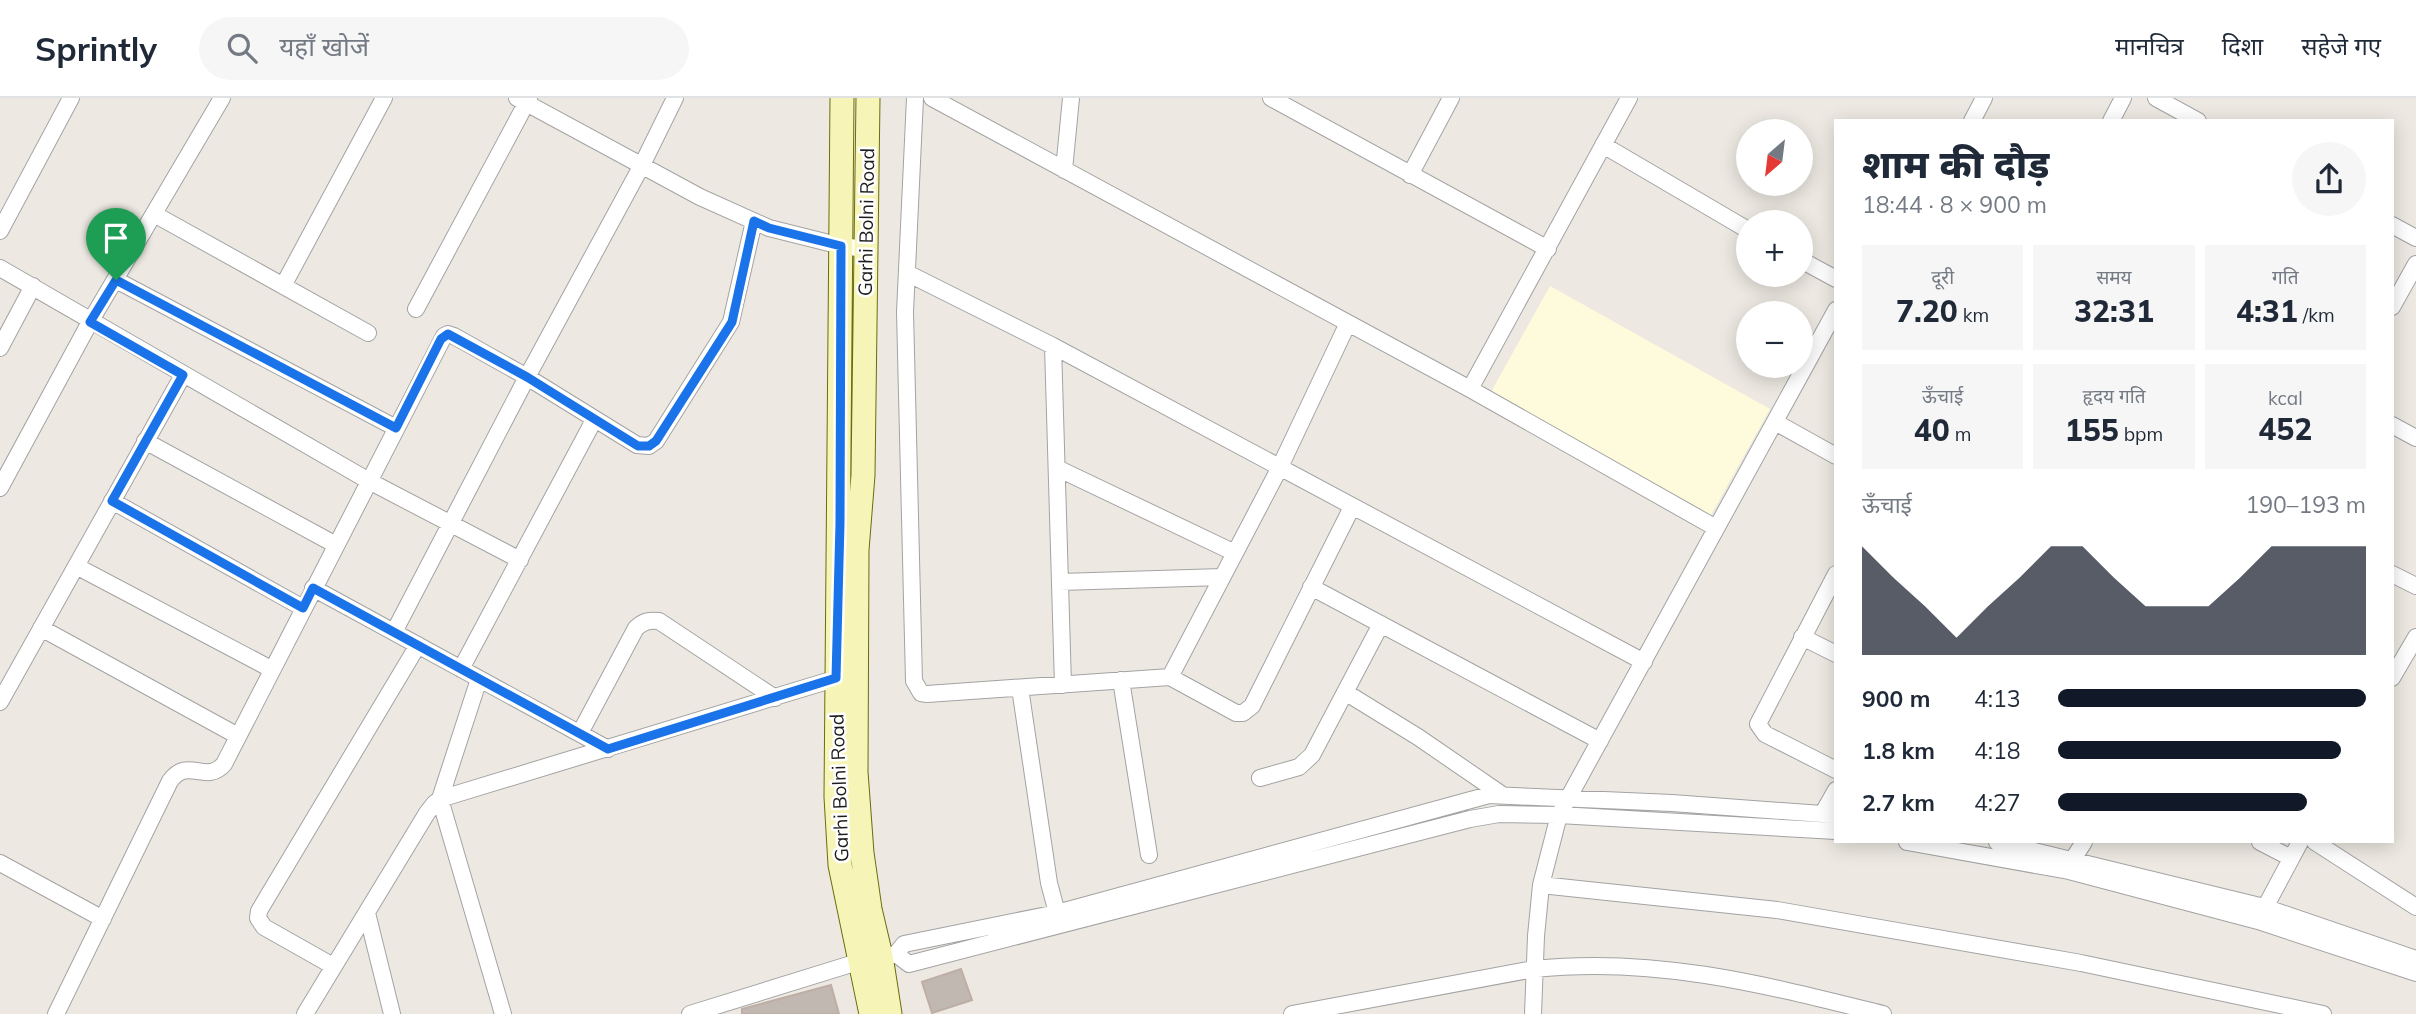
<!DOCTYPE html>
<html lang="hi">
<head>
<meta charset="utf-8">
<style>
	body { margin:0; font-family:Mulish,"Noto Sans Devanagari",sans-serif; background:#f6f6f7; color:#1f2937; height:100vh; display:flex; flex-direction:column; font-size:26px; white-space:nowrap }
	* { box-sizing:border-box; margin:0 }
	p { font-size:23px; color:#747a83 }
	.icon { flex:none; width:38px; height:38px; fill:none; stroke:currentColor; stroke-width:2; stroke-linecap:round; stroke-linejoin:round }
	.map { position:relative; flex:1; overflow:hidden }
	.details { position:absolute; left:1834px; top:21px; width:560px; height:724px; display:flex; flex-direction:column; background:#fff; border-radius:0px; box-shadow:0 4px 18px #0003 }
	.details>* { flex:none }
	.needle { width:46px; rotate:208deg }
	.fabs { position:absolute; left:1736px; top:21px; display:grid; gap:14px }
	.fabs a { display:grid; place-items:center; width:77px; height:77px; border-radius:50%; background:#fff; box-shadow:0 4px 18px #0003; font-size:35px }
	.pin { position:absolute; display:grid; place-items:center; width:60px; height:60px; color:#fff; margin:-72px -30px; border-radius:50% 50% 50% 0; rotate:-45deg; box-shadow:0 0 7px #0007 }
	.pin .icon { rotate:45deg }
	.round { display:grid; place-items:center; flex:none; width:74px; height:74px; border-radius:37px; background:#f6f6f7 }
	.headline { display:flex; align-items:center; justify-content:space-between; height:119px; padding:0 28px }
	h1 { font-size:38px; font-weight:800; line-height:52px }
	.stats { display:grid; grid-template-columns:repeat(3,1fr); gap:10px; height:119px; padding:7px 28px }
	.stats div { display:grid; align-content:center; border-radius:0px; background:#f6f6f7; text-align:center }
	.stats b { font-size:30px; font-weight:800 }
	.stats small { font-size:19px; font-weight:400 }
	.stats p { font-size:19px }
	.chart { height:196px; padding:14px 28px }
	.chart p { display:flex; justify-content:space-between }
	.chart svg { width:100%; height:126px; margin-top:7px; fill:#111827; opacity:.7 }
	ul { padding:0 28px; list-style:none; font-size:23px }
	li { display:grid; grid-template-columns:112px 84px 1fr; align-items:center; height:52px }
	li i { height:18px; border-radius:9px; background:#111827 }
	header { display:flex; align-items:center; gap:42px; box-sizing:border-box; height:98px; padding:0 35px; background:#fff; border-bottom:2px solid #e0e1e3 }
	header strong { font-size:33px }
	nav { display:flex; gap:38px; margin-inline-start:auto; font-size:24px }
	.search { width:490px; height:63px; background:#f6f6f7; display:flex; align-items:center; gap:18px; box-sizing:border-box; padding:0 24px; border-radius:38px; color:#747a83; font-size:26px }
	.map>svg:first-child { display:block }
</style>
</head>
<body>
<header>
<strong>Sprintly</strong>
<div class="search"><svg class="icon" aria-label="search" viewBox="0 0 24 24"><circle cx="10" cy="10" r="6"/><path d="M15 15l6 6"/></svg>यहाँ खोजें</div>
<nav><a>मानचित्र</a><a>दिशा</a><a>सहेजे गए</a></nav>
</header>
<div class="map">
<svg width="2416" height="916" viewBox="0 0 2416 916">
	<rect width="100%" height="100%" fill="#ede9e2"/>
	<!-- education -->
	<path fill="#fdfbdb" d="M1550,188L1770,311L1711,417L1491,294Z"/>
	<!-- building -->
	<path fill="#c1b8b2" stroke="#beaea5" stroke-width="2" d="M961,871L972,902L932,915L922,884Z
		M831,887L839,916H742V911Z"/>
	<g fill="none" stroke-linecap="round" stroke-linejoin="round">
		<!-- minor casing -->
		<g stroke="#a3a3a3" stroke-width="18">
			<path id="minor" d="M517,0L700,99L769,130L841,148L866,151
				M915,0L905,214L914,583L921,595L927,596L1170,579L1236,615H1243L1252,608L1352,409
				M932,0L1470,291L1716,430
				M1271,0L1548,151
				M2156,0L2198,23
				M1972,23L1984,0
				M2111,23L2123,0
				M1603,47L1748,132
				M1064,72L1071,0
				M1410,77L1451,0
				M154,116L368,235
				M2392,127L2416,140
				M0,133L71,0
				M1801,162L1836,181
				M0,170L369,383L520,462
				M907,175L1053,248L1644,564
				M116,182L396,330
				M283,188L384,0
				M2392,209L2416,166
				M416,211L529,0
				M1053,248L1063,587
				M0,250L33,188
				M1470,291L1629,0
				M1775,324L1836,358
				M2392,327L2416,340
				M145,343L336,447
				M1057,370L1235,455
				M0,390L90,224L222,0
				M112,403L303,510
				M76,468L271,571
				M1836,476L1758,626L1765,636L1836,672
				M2392,476L2416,488
				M1060,484L1222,479
				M1311,489L1600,643
				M313,490L608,651
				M41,530L238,638
				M394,534L527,279L642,67L675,0
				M1802,539L1836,556
				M461,571L594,322
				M1170,579L1279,371L1348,225
				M2392,580L2416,539
				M479,581L440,701L503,916
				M1121,582L1149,757
				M1020,590L1049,785L1057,815
				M1345,594L1418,639L1501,696
				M0,604L183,277
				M580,635L636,530C644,523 649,522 659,523L775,600
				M1260,680L1299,669L1312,657L1381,526
				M1823,715L1836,692
				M1907,744L2069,773L2258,823L2416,875
				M1997,744L2264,809L2416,861
				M2260,744L2291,760
				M2315,744L2416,809
				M2073,761L2084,744
				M0,765L103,821
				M1541,787L1777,812L2081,865L2323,916
				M367,815L392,916
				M2260,819L2300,744
				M896,856L909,866L1470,721L1499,716L1559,717L1836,733
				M333,868L264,829L258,820L259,813L418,547
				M56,916L170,683C188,658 206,687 224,666L444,238L448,236L454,238L527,279L637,347L649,348L656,343L731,224L754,123
				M305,916L427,715L434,706L440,701L844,578
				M690,916L861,863L896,856L904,846L1057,815L1489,697L1672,705L1836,717
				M1292,916L1534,871C1656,858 1766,887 1883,916
				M1533,916L1536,838L1541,787L1559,717L1836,212"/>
		</g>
		<!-- secondary casing -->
		<g stroke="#6a6d09" stroke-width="25">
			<path id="secondary" d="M842,0L836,699L840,767L871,916
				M868,0L863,377L857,452L856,674L862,755L870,811L881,858L890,916"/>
		</g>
		<!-- minor -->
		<use href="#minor" stroke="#fff" stroke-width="16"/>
		<!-- secondary -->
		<use href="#secondary" stroke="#f6f5b7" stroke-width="23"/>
	</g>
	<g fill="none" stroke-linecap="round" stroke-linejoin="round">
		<!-- route casing -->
		<g stroke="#fff" stroke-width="14">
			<path id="route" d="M754,123L769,130L841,148L840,425L836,580L608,651L313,490L303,510L112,403L183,277L90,224L116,182L396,330L441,241L448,236L527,279L638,348H649L656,343L732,224Z"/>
		</g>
		<!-- route -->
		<use href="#route" stroke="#1a73e8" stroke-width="9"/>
	</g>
	<g text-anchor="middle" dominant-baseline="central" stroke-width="5" stroke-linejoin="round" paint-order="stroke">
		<!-- street labels -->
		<g font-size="19" fill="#1c1c1c" stroke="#fff">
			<text transform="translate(866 124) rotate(-89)">Garhi Bolni Road</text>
			<text transform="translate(839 690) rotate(-92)">Garhi Bolni Road</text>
		</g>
	</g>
</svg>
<div class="fabs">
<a><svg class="needle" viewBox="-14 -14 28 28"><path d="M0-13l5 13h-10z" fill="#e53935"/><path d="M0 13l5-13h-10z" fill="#747a83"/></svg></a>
<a>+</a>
<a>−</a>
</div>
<div class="pin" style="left:116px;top:182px;background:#1e9e55"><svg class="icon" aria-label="arrive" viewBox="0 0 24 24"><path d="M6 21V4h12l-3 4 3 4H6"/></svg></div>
<section class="details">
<div class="headline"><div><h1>शाम की दौड़</h1><p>18:44 · 8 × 900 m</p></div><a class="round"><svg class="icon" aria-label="share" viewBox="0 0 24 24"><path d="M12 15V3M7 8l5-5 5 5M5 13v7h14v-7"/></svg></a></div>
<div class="stats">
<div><p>दूरी</p><b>7.20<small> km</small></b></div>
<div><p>समय</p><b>32:31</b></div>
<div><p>गति</p><b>4:31<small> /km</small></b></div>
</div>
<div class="stats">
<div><p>ऊँचाई</p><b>40<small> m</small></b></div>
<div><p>हृदय गति</p><b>155<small> bpm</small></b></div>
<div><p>kcal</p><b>452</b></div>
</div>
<div class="chart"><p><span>ऊँचाई</span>190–193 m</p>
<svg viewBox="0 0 160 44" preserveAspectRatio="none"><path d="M0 44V6L10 17L20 27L30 38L40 27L50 17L60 6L70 6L80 17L90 27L100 27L110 27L120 17L130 6L140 6L150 6L160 6V44z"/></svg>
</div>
<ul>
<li><b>900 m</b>4:13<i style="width:100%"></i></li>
<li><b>1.8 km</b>4:18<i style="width:92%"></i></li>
<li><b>2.7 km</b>4:27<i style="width:81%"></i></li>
</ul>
</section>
</div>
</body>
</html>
